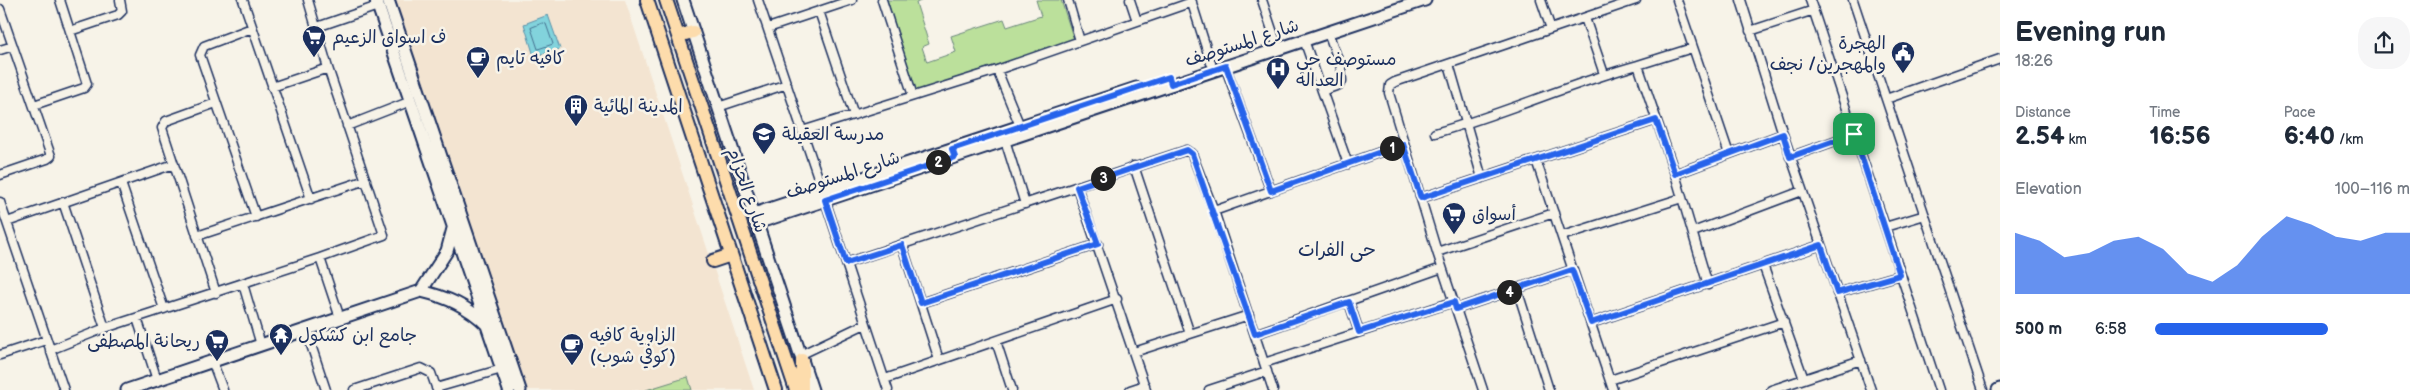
<!DOCTYPE html>
<html lang="en">
<head>
<meta charset="utf-8">
<style>
	body { margin:0; font-family:"Balsamiq Sans","Playpen Sans Arabic",sans-serif; background:#f6f6f7; color:#1f2937; height:100vh; display:flex; flex-direction:column; font-size:19px; white-space:nowrap }
	* { box-sizing:border-box; margin:0 }
	p { font-size:16px; color:#747a83 }
	.icon { flex:none; width:28px; height:28px; fill:none; stroke:currentColor; stroke-width:2; stroke-linecap:round; stroke-linejoin:round }
	.map { position:relative; flex:1; overflow:hidden }
	.side { display:flex; flex-direction:column; background:#fff; width:425px }
	.side>* { flex:none }
	.pin { position:absolute; display:grid; place-items:center; width:42px; height:42px; color:#fff; margin:-21px; border-radius:10px; box-shadow:0 2px 8px #0006 }
	.km { position:absolute; width:25px; height:25px; margin:-12px; border-radius:50%; background:#222; color:#fff; font-size:14px; line-height:25px; text-align:center }
	.round { display:grid; place-items:center; flex:none; width:52px; height:52px; border-radius:20px; background:#f6f6f7 }
	.headline { display:flex; align-items:center; justify-content:space-between; height:85px; padding:0 15px }
	h1 { font-size:28px; font-weight:700; line-height:38px }
	.metrics { display:grid; grid-template-columns:repeat(3,1fr); gap:8px; height:85px; padding:5px 15px }
	.metrics div { display:grid; align-content:center }
	.metrics b { font-size:25px; font-weight:700 }
	.metrics small { font-size:14px; font-weight:400 }
	.metrics p { font-size:14px }
	.chart { height:140px; padding:10px 15px }
	.chart p { display:flex; justify-content:space-between }
	.chart svg { width:100%; height:90px; margin-top:5px; fill:#2563eb; opacity:.7 }
	ul { padding:0 15px; list-style:none; font-size:16px }
	li { display:grid; grid-template-columns:80px 60px 1fr; align-items:center; height:38px }
	li i { height:12px; border-radius:6px; background:#2563eb }
	main { display:flex; flex:1; min-height:0 }
	.map>svg:first-child { display:block }
</style>
</head>
<body>
<main>
<div class="map">
<svg width="2000" height="390" viewBox="0 0 2000 390">
	<rect width="100%" height="100%" fill="#f7f3e8"/>
	<filter id="ink" filterUnits="userSpaceOnUse"><feTurbulence type="fractalNoise" baseFrequency=".02" numOctaves="2"/><feDisplacementMap in="SourceGraphic" scale="10" xChannelSelector="R" yChannelSelector="G"/><feConvolveMatrix kernelMatrix="1 2 1 2 8 2 1 2 1" color-interpolation-filters="sRGB"/></filter>
	<g filter="url(#ink)">
		<!-- built -->
		<path fill="#f3e4d1" d="M391,0H625L754,390H523Z"/>
		<!-- green -->
		<path fill="#bbe09b" stroke="#6b887c" d="M887,0H923L916,3L929,44L922,47L927,62L956,52L951,36L1004,19L1007,27L1041,16L1036,0H1061L1074,40L916,91Z
			M688,377L692,390H646Z"/>
		<!-- water -->
		<path fill="#82d3dc" stroke="#5991aa" d="M548,15L560,49L534,56L524,24Z"/>
		<g fill="none" stroke-linecap="round" stroke-linejoin="round">
			<!-- shore -->
			<path stroke="#447190" stroke-width="1" d="M543,23L546,24L553,44L538,49L531,28Z"/>
			<!-- street casing -->
			<g stroke="#1b2f5e" stroke-width="11">
				<path id="street" d="M243,0L311,199
					M308,0L328,68L384,235L320,258
					M758,0L823,192
					M882,0L913,96
					M1068,0L1080,41
					M1130,0L1137,21
					M1191,0L1211,63
					M1262,0L1276,42
					M1541,0L1551,29
					M1677,0L1729,154
					M1741,0L1783,134L1871,390
					M1810,0L1939,390
					M1853,0L1983,390
					M0,9L51,156L47,159L0,175
					M819,11L854,115
					M1585,18L1604,74
					M317,27L378,6
					M252,28L204,46L200,55L256,217
					M768,28L852,0
					M70,31L118,15L122,11L120,0
					M1750,31L1814,10
					M1304,40L1348,164
					M1692,48L1638,65L1675,174L1708,285
					M0,50L13,46
					M1449,64L1482,178
					M1225,66L1271,191
					M997,70L1020,126
					M272,87L328,68
					M1322,91L1339,85L1342,81L1341,68L1328,32
					M1886,99L2000,59
					M34,105L84,88L87,84L60,0
					M718,107L787,84
					M347,126L411,101
					M802,131L997,70L1192,2
					M1435,133C1503,114 1569,84 1638,65
					M1005,140L1025,204
					M1790,157L1854,134
					M1536,160L1613,390
					M1134,166L1190,334
					M1675,174L1783,134
					M121,183L164,309
					M1077,187L1146,390
					M1421,198L1656,120
					M825,200L888,390
					M0,202L64,390
					M63,202L105,328
					M1214,211L1403,144
					M7,222L174,164
					M1885,227L1925,215
					M1693,232L1802,191
					M197,236L366,180
					M1562,236L1682,198
					M902,245L939,360
					M1437,252L1554,213
					M846,263L1187,150L1192,154L1214,211L1273,390
					M1763,265L1804,379
					M243,284L261,345
					M1517,289L1549,390
					M216,293L162,128L166,121L216,103
					M1837,293L1900,275
					M1349,302L1359,332
					M921,303L1098,244
					M1456,309L1572,270
					M137,318L157,380
					M1591,323L1821,245
					M306,330L326,390
					M1255,334L1442,268
					M996,341L1012,390
					M50,350L105,328L320,258L340,318
					M1134,352L1249,315
					M0,355L46,340
					M800,355L865,324
					M212,361L223,390
					M1264,363L1453,302
					M885,379L1117,299
					M1610,380L1784,322
					M436,388L502,369
					M354,390L421,368L431,373L437,390
					M1130,390L1145,385
					M1209,390L1267,371
					M1483,390L1437,252L1389,93L1390,85L1395,82L1636,0
					M1771,390L1861,360"/>
			</g>
			<!-- secondary casing -->
			<g stroke="#1b2f5e" stroke-width="15">
				<path id="secondary" d="M376,0L509,390
					M388,0L520,390
					M683,0L812,390
					M754,214L1136,88
					M757,223L1425,0
					M421,291C446,297 468,306 487,325
					M421,291L447,251L454,225
					M127,390L421,291
					M1998,390L2000,389"/>
			</g>
			<!-- primary casing -->
			<g stroke="#1b2f5e" stroke-width="16">
				<path id="primary" d="M647,0L776,390
					M666,0L796,390
					M678,36L693,32
					M713,261L731,255
					M802,360V390"/>
			</g>
			<!-- street -->
			<use href="#street" stroke="#f7f3e8" stroke-width="8"/>
			<!-- secondary -->
			<use href="#secondary" stroke="#f7f3e8" stroke-width="11"/>
			<!-- primary -->
			<use href="#primary" stroke="#fddcac" stroke-width="12"/>
		</g>
	</g>
	<g fill="none" stroke-linecap="round" stroke-linejoin="round" filter="url(#ink)">
		<!-- route casing -->
		<g stroke="#fff" stroke-width="10">
			<path id="route" d="M1226,66L1271,191L1403,144L1421,198L1656,120L1675,174L1783,134L1790,157L1854,134L1900,275L1837,293L1821,245L1591,323L1572,270L1456,309L1454,302L1359,332L1349,302L1255,334L1192,154L1187,150L1077,187L1098,244L921,303L902,245L846,263L825,200L955,157L952,149L1169,77L1171,84Z"/>
		</g>
		<!-- route -->
		<use href="#route" stroke="#2563eb" stroke-width="6"/>
	</g>
	<!-- icons -->
	<defs>
		<g id="supermarket-pin" transform="scale(1.25)"><path d="M0 17L-7.5 6A9.5 9.5 0 1 1 7.5 6Z" fill="#1b2f5e" stroke="#f7f3e8"/><path d="M-6-5.5h2.5l.6 2H6L4.5 2H-2.5L-4.4-4H-6ZM-1.5 3.2a1.3 1.3 0 1 0 .1 0ZM3 3.2a1.3 1.3 0 1 0 .1 0Z" fill="#fff"/></g>
		<g id="civic-pin" transform="scale(1.25)"><path d="M0 17L-7.5 6A9.5 9.5 0 1 1 7.5 6Z" fill="#1b2f5e" stroke="#f7f3e8"/><path d="M-.6-6.5H3V-4.5H.6V-3L4-1V1h2V6H-6V1h2V-1L-.6-3ZM-1.2 2.5V6h2.4V2.5Z" fill="#fff"/></g>
		<g id="cafe-pin" transform="scale(1.25)"><path d="M0 17L-7.5 6A9.5 9.5 0 1 1 7.5 6Z" fill="#1b2f5e" stroke="#f7f3e8"/><path d="M-5.5-4.5H6V0H3Q3 3.5 0 3.5H-2.5Q-5.5 3.5-5.5 0ZM3-3.2v2h1.7v-2ZM-6 4.5H4V6H-6Z" fill="#fff"/></g>
		<g id="hospital-pin" transform="scale(1.25)"><path d="M0 17L-7.5 6A9.5 9.5 0 1 1 7.5 6Z" fill="#1b2f5e" stroke="#f7f3e8"/><path d="M-5-5h3v3.5h4V-5h3V5h-3V1.5h-4V5h-3Z" fill="#fff"/></g>
		<g id="building-pin" transform="scale(1.25)"><path d="M0 17L-7.5 6A9.5 9.5 0 1 1 7.5 6Z" fill="#1b2f5e" stroke="#f7f3e8"/><path d="M-4-6H4V6H1V3H-1V6H-4ZM-2.5-4.3h1.7v1.8h-1.7ZM.8-4.3h1.7v1.8H.8ZM-2.5-1h1.7V.8h-1.7ZM.8-1h1.7V.8H.8Z" fill="#fff"/></g>
		<g id="school-pin" transform="scale(1.25)"><path d="M0 17L-7.5 6A9.5 9.5 0 1 1 7.5 6Z" fill="#1b2f5e" stroke="#f7f3e8"/><path d="M0-5L7-2L0 1L-7-2ZM-4 1L0 2.5L4 1V4Q0 6-4 4Z" fill="#fff"/></g>
		<g id="temple-pin" transform="scale(1.25)"><path d="M0 17L-7.5 6A9.5 9.5 0 1 1 7.5 6Z" fill="#1b2f5e" stroke="#f7f3e8"/><path d="M0-6L5-2H3V0L6.5 2.5H4V6H1.5V3h-3V6H-4V2.5H-6.5L-3 0V-2H-5Z" fill="#fff"/></g>
	</defs>
	<g fill-rule="evenodd">
		<use href="#supermarket-pin" x="314" y="37"/>
		<use href="#civic-pin" x="1903" y="53"/>
		<use href="#cafe-pin" x="478" y="58"/>
		<use href="#hospital-pin" x="1278" y="69"/>
		<use href="#building-pin" x="576" y="106"/>
		<use href="#school-pin" x="764" y="134"/>
		<use href="#supermarket-pin" x="1454" y="214"/>
		<use href="#temple-pin" x="281" y="335"/>
		<use href="#supermarket-pin" x="217" y="341"/>
		<use href="#cafe-pin" x="572" y="345"/>
	</g>
	<g text-anchor="middle" dominant-baseline="central" stroke-width="5" stroke-linejoin="round" paint-order="stroke">
		<!-- poi labels -->
		<g font-size="18" fill="#1b2f5e" stroke="#f7f3e8" text-anchor="start">
			<text x="332" y="37">ف اسواق الزعيم</text>
			<text x="1886" y="43" text-anchor="end">الهجرة<tspan x="1886" dy="21">والمهجرين/ نجف</tspan></text>
			<text x="496" y="58">كافيه تايم</text>
			<text x="1296" y="59">مستوصف حي<tspan x="1296" dy="21">العداله</tspan></text>
			<text x="594" y="106">المدينة المائية</text>
			<text x="782" y="134">مدرسة العقيلة</text>
			<text x="1472" y="214">أسواق</text>
			<text x="298" y="335">جامع ابن كشكول</text>
			<text x="590" y="335">الزاوية كافيه<tspan x="590" dy="21">(كوفي شوب)</tspan></text>
			<text x="200" y="341" text-anchor="end">ريحانة المصطفى</text>
		</g>
		<!-- street labels -->
		<g font-size="18" fill="#1b2f5e" stroke="#f7f3e8">
			<text transform="translate(1242 43) rotate(-18)">شارع المستوصف</text>
			<text transform="translate(843 175) rotate(-18)">شارع المستوصف</text>
			<text transform="translate(747 190) rotate(71)">شارع الحزام</text>
		</g>
		<!-- neighbourhood labels -->
		<g font-size="19" fill="#1b2f5e" stroke="#f7f3e8">
			<text x="1337" y="250">حی الفرات</text>
		</g>
	</g>
</svg>
<div class="pin" style="left:1854px;top:134px;background:#1e9e55"><svg class="icon" aria-label="arrive" viewBox="0 0 24 24"><path d="M6 21V4h12l-3 4 3 4H6"/></svg></div>
<b class="km" style="left:1392px;top:148px">1</b>
<b class="km" style="left:938px;top:162px">2</b>
<b class="km" style="left:1103px;top:178px">3</b>
<b class="km" style="left:1509px;top:292px">4</b>
</div>
<section class="side">
<div class="headline"><div><h1>Evening run</h1><p>18:26</p></div><a class="round"><svg class="icon" aria-label="share" viewBox="0 0 24 24"><path d="M12 15V3M7 8l5-5 5 5M5 13v7h14v-7"/></svg></a></div>
<div class="metrics">
<div><p>Distance</p><b>2.54<small> km</small></b></div>
<div><p>Time</p><b>16:56</b></div>
<div><p>Pace</p><b>6:40<small> /km</small></b></div>
</div>
<div class="chart"><p><span>Elevation</span>100–116 m</p>
<svg viewBox="0 0 160 44" preserveAspectRatio="none"><path d="M0 44V14L10 18L20 26L30 24L40 18L50 16L60 22L70 34L80 38L90 30L100 16L110 6L120 10L130 16L140 18L150 14L160 14V44z"/></svg>
</div>
<ul>
<li><b>500 m</b>6:58<i style="width:68%"></i></li>
</ul>
</section>
</main>
</body>
</html>
